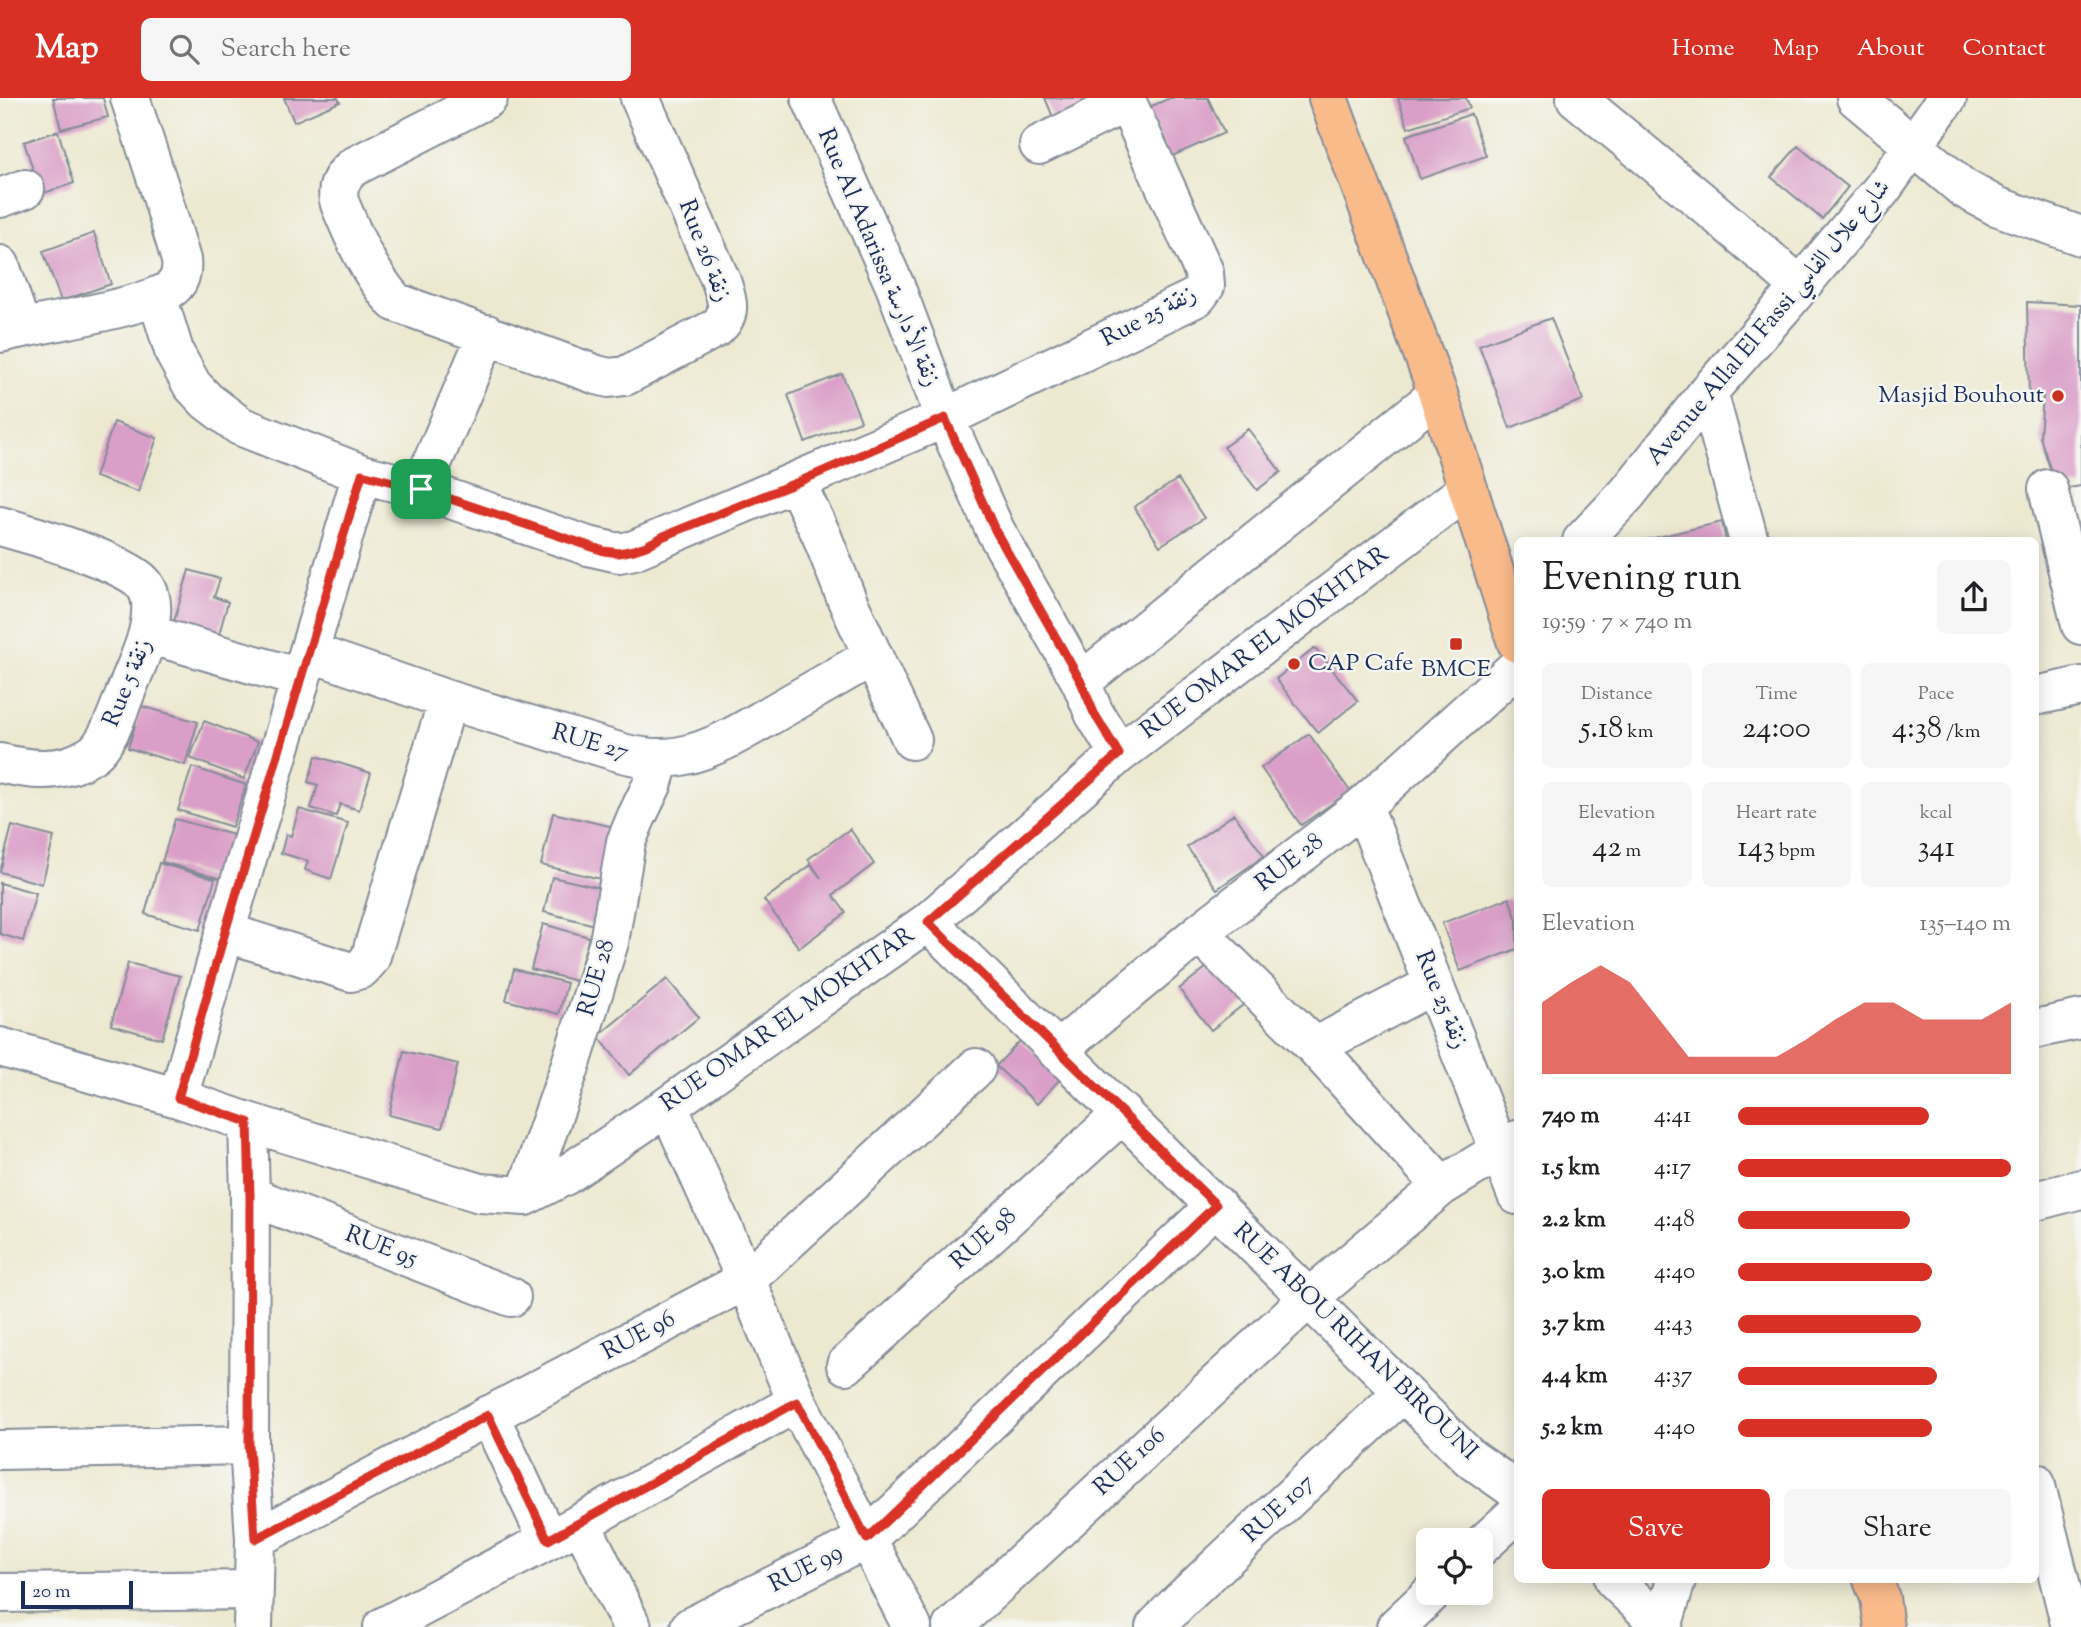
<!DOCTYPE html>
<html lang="en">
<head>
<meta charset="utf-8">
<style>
	body { margin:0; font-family:"Sorts Mill Goudy",Amiri,serif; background:#f6f6f6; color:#202124; height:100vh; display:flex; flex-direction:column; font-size:26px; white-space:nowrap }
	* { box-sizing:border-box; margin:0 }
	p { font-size:23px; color:#757577 }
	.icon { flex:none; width:38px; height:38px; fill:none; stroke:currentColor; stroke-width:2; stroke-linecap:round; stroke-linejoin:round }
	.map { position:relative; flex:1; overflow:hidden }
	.sheet { position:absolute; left:1514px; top:439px; width:525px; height:1046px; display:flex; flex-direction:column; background:#fff; border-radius:10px; box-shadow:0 4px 18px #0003 }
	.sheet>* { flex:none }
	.fabs { position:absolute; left:1416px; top:1430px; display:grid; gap:14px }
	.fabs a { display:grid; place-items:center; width:77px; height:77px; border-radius:10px; background:#fff; box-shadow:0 4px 18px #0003; font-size:35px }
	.scale { position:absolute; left:21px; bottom:18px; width:112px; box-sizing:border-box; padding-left:7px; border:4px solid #1b2f5e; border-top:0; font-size:19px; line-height:24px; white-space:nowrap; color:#1b2f5e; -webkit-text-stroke:5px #f6f6f2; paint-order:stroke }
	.pin { position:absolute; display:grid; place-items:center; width:60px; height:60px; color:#fff; margin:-30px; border-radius:14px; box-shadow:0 4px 10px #0006 }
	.round { display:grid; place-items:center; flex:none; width:74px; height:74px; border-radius:10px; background:#f6f6f6 }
	.headline { display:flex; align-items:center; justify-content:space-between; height:119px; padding:0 28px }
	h1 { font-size:38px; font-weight:600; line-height:52px }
	.stats { display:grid; grid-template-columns:repeat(3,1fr); gap:10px; height:119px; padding:7px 28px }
	.stats div { display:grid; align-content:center; border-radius:10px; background:#f6f6f6; text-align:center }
	.stats b { font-size:30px; font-weight:600 }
	.stats small { font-size:19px; font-weight:400 }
	.stats p { font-size:19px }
	.chart { height:196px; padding:14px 28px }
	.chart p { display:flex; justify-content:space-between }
	.chart svg { width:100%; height:126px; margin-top:7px; fill:#d93025; opacity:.7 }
	.button { display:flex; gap:14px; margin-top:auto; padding:14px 28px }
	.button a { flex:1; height:80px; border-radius:10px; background:#d93025; color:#fff; font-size:28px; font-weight:600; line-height:80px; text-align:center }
	.button a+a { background:#f6f6f6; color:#202124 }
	ul { padding:0 28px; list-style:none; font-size:23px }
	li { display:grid; grid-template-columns:112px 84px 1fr; align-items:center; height:52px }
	li i { height:18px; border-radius:9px; background:#d93025 }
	header { display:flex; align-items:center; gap:42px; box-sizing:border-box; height:98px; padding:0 35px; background:#d93025; color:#fff }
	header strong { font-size:33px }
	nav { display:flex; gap:38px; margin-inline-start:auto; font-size:24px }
	.search { width:490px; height:63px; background:#f6f6f6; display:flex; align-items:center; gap:18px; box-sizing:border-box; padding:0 24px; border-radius:10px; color:#757577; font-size:26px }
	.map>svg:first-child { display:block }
</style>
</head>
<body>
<header>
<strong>Map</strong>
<div class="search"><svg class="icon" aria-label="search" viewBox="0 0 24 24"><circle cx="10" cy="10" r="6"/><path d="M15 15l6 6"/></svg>Search here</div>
<nav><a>Home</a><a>Map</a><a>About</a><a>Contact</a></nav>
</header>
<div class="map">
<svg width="2081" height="1529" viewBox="0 0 2081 1529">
	<rect width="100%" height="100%" fill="#f6f6f2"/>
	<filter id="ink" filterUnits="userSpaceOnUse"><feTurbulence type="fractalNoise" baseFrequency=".0143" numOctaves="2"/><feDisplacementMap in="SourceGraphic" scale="14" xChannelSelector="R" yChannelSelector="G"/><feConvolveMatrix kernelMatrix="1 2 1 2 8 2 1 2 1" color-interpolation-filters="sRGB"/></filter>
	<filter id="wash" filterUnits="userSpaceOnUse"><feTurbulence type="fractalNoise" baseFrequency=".00686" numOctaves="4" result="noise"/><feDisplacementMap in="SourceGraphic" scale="28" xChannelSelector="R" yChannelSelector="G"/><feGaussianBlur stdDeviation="1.57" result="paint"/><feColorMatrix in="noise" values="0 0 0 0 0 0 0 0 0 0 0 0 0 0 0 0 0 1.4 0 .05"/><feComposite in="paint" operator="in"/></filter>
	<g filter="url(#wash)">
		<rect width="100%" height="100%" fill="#ede9d1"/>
		<g id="blocks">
			<!-- building -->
			<path fill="#da9fc8" d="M53,0H103L108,19L61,31Z
				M284,0H338L340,4L294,24Z
				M1045,0H1112L1055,24Z
				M1170,0H1208L1224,35L1168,60L1147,10Z
				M1398,0H1466L1470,10L1408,30Z
				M1471,16L1486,58L1420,81L1406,38Z
				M58,33L74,85L41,96L24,44Z
				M1798,48L1848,89L1822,121L1771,79Z
				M94,135L111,186L61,203L43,153Z
				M2027,204L2081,207V388L2057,392L2040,339L2043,298L2029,297Z
				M1551,220L1583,302L1510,330L1479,247Z
				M842,276L861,323L805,344L788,297Z
				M114,324L157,340L138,394L95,379Z
				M1248,331L1281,374L1257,392L1224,349Z
				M1178,381L1204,420L1160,448L1134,409Z
				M1722,424L1726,443H1646L1645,442Z
				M189,472L220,481L214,499L228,504L218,540L173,527Z
				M1315,550L1358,603L1318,635L1276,581Z
				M141,608L198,624L185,667L128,650Z
				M204,623L258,644L244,681L190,660Z
				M1309,636L1350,693L1301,727L1261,670Z
				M316,658L371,675L359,712L340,706L336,718L311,710L318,687L308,684Z
				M192,669L246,687L232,729L178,712Z
				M299,711L348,725L331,781L305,772L308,763L281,755L286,736L291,738Z
				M553,715L618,730L605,782L541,767Z
				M1234,716L1264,758L1217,791L1187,749Z
				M175,721L234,737L222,781L162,764Z
				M12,728L54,739L42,786L0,774Z
				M850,731L874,766L833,797L846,815L799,850L764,802L811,767L821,780L808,761Z
				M159,765L215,781L200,832L145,816Z
				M552,779L605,791L595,827L544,814Z
				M0,785L36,795L23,843L0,836Z
				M1509,800L1517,822V851L1460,873L1442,825Z
				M543,826L589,839L576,883L531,871Z
				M1216,862L1248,903L1211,932L1179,891Z
				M128,865L180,878L162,941L111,927Z
				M514,871L567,885L559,916L506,902Z
				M667,881L699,919L629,977L598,938Z
				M1021,942L1061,980L1037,1006L996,968Z
				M404,953L458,966L442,1030L389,1017Z"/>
		</g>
	</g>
	<g filter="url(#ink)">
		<use href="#blocks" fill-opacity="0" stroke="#848c98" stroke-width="2"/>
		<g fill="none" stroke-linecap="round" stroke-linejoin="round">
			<!-- minor casing -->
			<g stroke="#848c98" stroke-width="42">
				<path id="minor" d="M488,0L353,69C341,79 335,91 340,106C355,142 369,175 395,204L597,277L609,280L625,278L716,230C733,216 727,201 721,183L640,0
					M811,0L895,188L945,320L995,432L1081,584L1094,615L1119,656
					M1576,0L1700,102L1800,188
					M1856,0L1963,90L1996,108L2081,138
					M1039,47L1127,4
					M0,100L25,91
					M0,167L21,229
					M157,198L175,256L192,287L207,303L240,328L362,376L421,391L588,448L619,455L634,452L945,320L1197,199L1205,188L1204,174L1125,0
					M0,235C34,226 157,209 175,187C181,180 182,170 181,162L159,88L130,0
					M1708,294L1749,443
					M796,385L821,436L847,502L912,642
					M421,391L487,236
					M2048,391L2081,527
					M0,428C30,436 125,464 143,485C150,493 152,505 151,515C150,541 136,567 127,591C119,610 113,632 100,649C97,653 92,657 88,659C61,676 29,672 0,665
					M1582,443L1627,396L1708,294L1782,210L1882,91L1947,0
					M148,536L300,580
					M309,554L448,602L622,655C642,660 661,662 681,658C715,651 745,632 774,615C807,596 840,577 873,558
					M1081,584L1438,296
					M2035,598L2081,588
					M1363,708L1517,1097
					M928,824L1470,1360L1517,1393
					M225,834L351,874L361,871L370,861L448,602
					M1199,835L1315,949L1442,1088
					M2035,931L2081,921
					M0,949L178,1000L248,1024L480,1095L525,1098L566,1077L668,1008L928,824L1119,656L1468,391
					M1315,949L1434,886
					M1057,953L1199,835L1363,708L1517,569
					M178,1000L225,834L362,376
					M668,1008L746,1182L797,1304L912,1529
					M248,1024L250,1098L249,1347L255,1441L253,1529
					M250,1098L511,1199
					M525,1098L570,969L609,844L626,744L636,720L652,687L660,661
					M2035,1103L2081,1091
					M846,1267L1123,1015
					M489,1317L548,1442
					M0,1352L249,1347
					M2035,1384L2071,1529
					M581,1425L632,1529
					M255,1441L746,1182L976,970
					M1480,1449L1517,1415
					M1614,1482L1662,1528
					M0,1495L254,1492
					M383,1529L581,1425L797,1304
					M690,1529L867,1441L1216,1107
					M952,1529L1309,1200L1442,1088L1517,1042
					M1155,1529L1179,1504L1403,1294
					M1396,1529L1433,1494
					M1662,1529L1676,1482"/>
			</g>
			<!-- major casing -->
			<g stroke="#848c98" stroke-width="42">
				<path id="major" d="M1328,0L1438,296L1517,545
					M1873,1482L1880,1500L1884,1529"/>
			</g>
			<!-- minor -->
			<use href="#minor" stroke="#fff" stroke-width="38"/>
			<!-- major -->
			<use href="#major" stroke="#fabb8b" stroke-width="38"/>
		</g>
	</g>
	<g fill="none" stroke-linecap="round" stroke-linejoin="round" filter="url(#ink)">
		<!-- route casing -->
		<g stroke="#fff" stroke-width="14">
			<path id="route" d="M945,320L995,432L1081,584L1094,615L1119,656L928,824L1216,1107L867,1441L797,1304L548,1442L488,1317L255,1441L249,1347L250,1098L248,1024L178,1000L225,834L362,376L421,391L604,453L619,455L634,452L646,448L664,438L796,385Z"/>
		</g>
		<!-- route -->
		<use href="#route" stroke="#d93025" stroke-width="9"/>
	</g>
	<!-- markers -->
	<g fill="#c8321e" stroke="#f6f6f2" stroke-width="2.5">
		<circle cx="2058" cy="298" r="7"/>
		<rect x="1449" y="539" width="14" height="14" rx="3.5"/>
		<circle cx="1294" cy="566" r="7"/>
	</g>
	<g text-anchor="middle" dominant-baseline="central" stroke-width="5" stroke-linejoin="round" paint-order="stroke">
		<!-- street labels -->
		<g font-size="24" fill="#1b2f5e" stroke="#f6f6f2">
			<text transform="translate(704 153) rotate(69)">Rue 26 زنقة</text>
			<text transform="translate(878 160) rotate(67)">Rue Al Adarissa زنقة الأدارسة</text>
			<text transform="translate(1149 219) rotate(-28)">Rue 25 زنقة</text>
			<text transform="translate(1769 225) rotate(-50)">Avenue Allal El Fassi شارع علال الفاسي</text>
			<text transform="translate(1265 545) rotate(-37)">RUE OMAR EL MOKHTAR</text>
			<text transform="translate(128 585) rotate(-68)">Rue 5 زنقة</text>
			<text transform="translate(590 645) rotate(16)">RUE 27</text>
			<text transform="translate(1290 765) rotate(-38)">RUE 28</text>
			<text transform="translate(597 880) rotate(-74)">RUE 28</text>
			<text transform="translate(1441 902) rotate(68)">Rue 25 زنقة</text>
			<text transform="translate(788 922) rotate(-35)">RUE OMAR EL MOKHTAR</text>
			<text transform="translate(984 1141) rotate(-42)">RUE 98</text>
			<text transform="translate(381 1149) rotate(21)">RUE 95</text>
			<text transform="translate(639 1238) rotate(-28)">RUE 96</text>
			<text transform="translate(1355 1244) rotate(44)">RUE ABOU RIHAN BIROUNI</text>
			<text transform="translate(1130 1364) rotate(-43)">RUE 106</text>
			<text transform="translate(1279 1411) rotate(-43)">RUE 107</text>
			<text transform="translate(806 1471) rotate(-27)">RUE 99</text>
		</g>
		<!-- poi labels -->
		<g font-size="24" fill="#1b2f5e" stroke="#f6f6f2" text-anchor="end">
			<text x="2044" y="298">Masjid Bouhout</text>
			<text x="1308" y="566" text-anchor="start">CAP Cafe</text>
			<text x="1456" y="572" text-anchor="middle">BMCE</text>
		</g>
	</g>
</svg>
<div class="fabs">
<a><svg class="icon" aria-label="locate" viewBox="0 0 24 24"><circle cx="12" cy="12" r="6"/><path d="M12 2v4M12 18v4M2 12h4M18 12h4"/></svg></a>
</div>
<div class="scale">20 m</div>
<div class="pin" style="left:421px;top:391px;background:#1e9e55"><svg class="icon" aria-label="arrive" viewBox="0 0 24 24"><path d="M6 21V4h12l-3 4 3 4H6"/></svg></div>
<section class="sheet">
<div class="headline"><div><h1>Evening run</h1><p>19:59 · 7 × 740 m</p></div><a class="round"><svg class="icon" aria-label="share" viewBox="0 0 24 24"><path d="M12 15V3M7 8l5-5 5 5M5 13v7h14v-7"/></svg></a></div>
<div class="stats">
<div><p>Distance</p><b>5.18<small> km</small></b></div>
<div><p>Time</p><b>24:00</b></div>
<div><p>Pace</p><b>4:38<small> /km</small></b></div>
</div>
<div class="stats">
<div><p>Elevation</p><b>42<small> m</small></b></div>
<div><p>Heart rate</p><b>143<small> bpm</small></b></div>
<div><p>kcal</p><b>341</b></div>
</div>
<div class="chart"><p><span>Elevation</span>135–140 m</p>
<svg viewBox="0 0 160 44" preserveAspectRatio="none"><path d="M0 44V19L10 12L20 6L30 12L40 25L50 38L60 38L70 38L80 38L90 32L100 25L110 19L120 19L130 25L140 25L150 25L160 19V44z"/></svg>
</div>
<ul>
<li><b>740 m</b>4:41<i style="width:70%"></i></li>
<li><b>1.5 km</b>4:17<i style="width:100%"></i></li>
<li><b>2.2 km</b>4:48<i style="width:63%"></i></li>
<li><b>3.0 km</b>4:40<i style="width:71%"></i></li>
<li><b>3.7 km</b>4:43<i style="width:67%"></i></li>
<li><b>4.4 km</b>4:37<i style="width:73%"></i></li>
<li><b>5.2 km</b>4:40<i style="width:71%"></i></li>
</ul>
<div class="button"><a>Save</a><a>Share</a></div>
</section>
</div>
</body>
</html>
